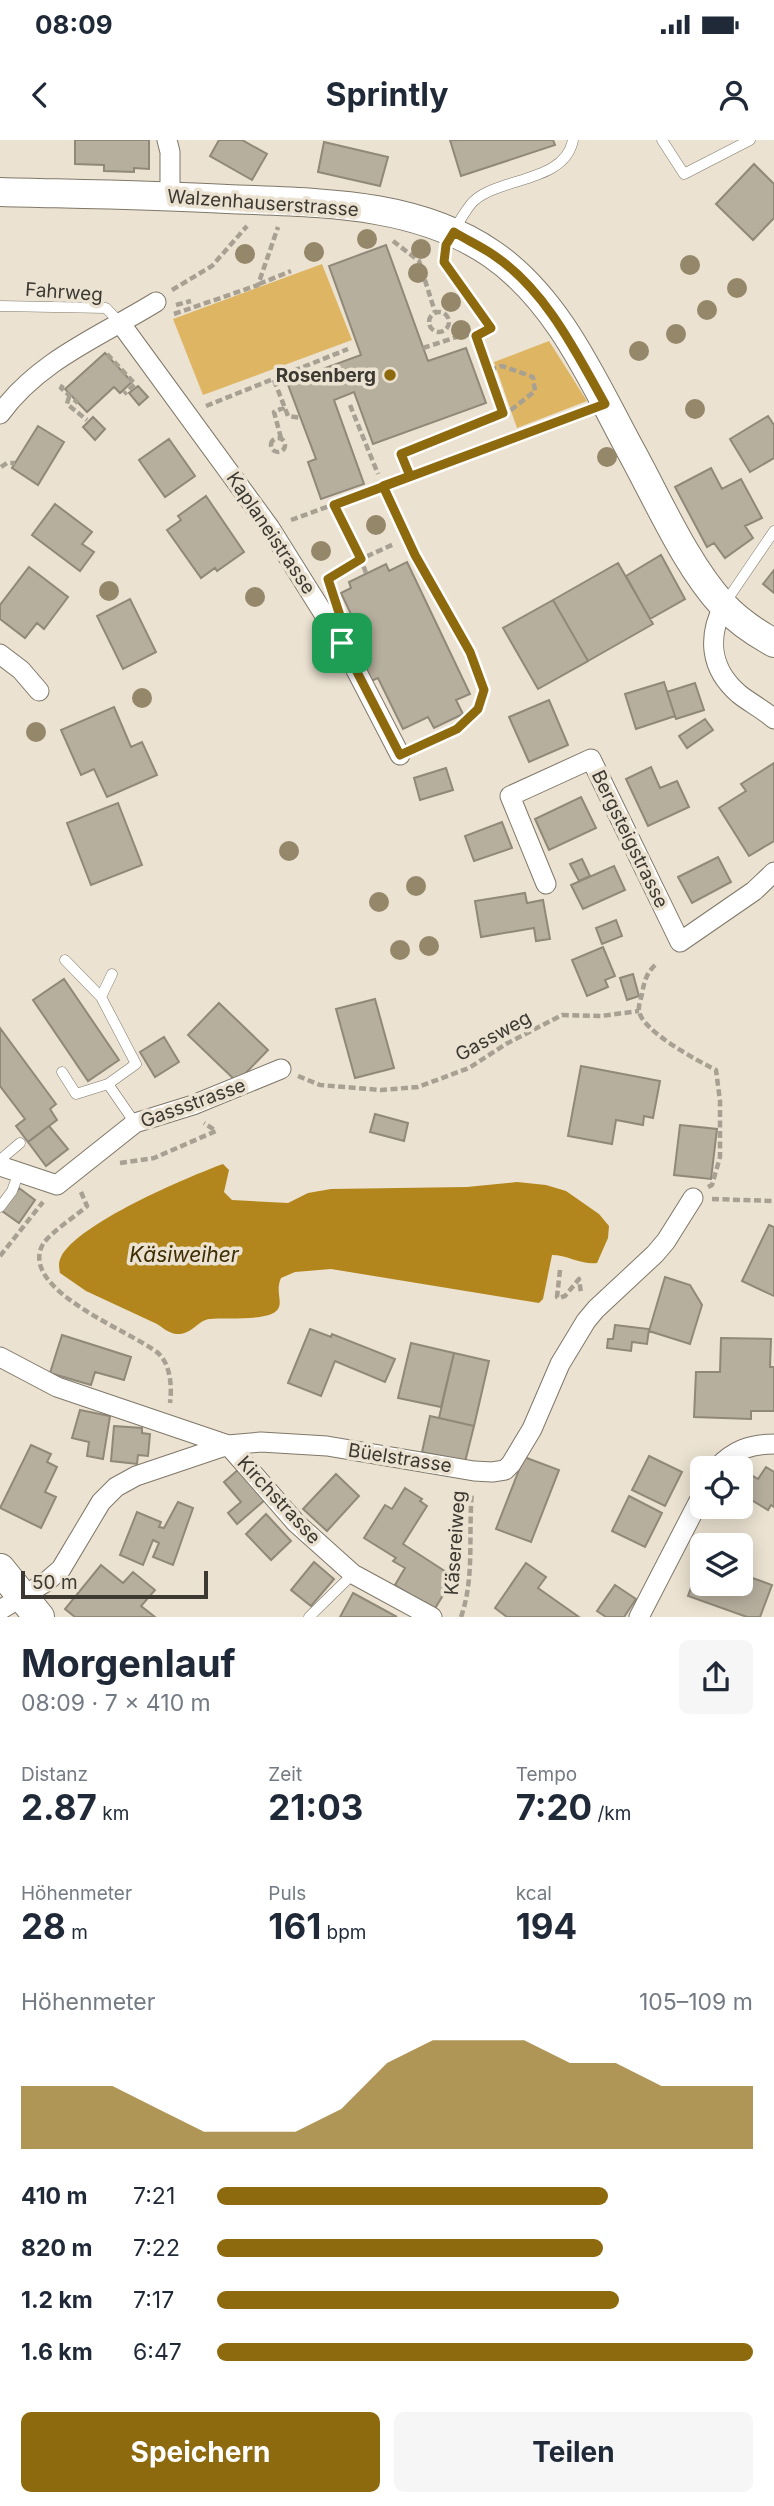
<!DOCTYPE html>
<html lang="de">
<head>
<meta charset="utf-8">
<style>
	body { margin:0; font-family:Inter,sans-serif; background:#f6f6f7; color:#1f2937; height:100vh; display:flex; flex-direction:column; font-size:26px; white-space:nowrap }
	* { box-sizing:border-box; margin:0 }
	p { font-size:23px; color:#747a83 }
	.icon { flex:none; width:38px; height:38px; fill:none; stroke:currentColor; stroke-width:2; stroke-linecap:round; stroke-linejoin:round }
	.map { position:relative; height:1477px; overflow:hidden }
	.drawer { display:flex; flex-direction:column; background:#fff; flex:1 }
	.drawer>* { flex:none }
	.tools { position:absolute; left:690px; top:1316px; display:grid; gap:14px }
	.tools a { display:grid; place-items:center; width:63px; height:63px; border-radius:10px; background:#fff; box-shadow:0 4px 18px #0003; font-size:35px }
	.scale { position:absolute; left:21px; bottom:18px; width:187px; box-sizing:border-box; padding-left:7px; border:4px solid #3c3932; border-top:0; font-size:19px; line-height:24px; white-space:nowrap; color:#3c3932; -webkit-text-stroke:5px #ebe2d1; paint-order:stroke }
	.pin { position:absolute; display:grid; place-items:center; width:60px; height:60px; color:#fff; margin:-30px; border-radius:14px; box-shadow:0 4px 10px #0006 }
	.round { display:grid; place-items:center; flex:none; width:74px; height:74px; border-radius:10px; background:#f6f6f7 }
	.overview { display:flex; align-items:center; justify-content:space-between; height:119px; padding:0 21px }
	h1 { font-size:38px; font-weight:700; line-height:52px }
	.figures { display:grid; grid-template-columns:repeat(3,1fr); gap:10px; height:119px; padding:7px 21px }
	.figures div { display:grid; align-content:center }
	.figures b { font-size:35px; font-weight:700 }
	.figures small { font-size:19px; font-weight:400 }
	.figures p { font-size:19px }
	.chart { height:196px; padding:14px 21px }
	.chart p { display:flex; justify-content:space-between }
	.chart svg { width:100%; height:126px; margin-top:7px; fill:#8e6a0f; opacity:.7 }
	.button { display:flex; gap:14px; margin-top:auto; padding:14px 21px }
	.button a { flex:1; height:80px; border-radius:10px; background:#8e6a0f; color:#fff; font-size:28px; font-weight:700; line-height:80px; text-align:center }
	.button a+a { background:#f6f6f7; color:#1f2937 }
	ul { padding:0 21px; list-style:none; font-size:23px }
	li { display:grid; grid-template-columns:112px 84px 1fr; align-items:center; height:52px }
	li i { height:18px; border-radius:9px; background:#8e6a0f }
	.status { display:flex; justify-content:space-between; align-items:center; height:49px; padding:0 35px; background:#fff; direction:ltr }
	.status svg { height:19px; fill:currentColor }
	header { display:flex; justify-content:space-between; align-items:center; height:91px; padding:0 21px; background:#fff; font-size:32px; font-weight:700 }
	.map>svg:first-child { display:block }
</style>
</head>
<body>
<div class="status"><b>08:09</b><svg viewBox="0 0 49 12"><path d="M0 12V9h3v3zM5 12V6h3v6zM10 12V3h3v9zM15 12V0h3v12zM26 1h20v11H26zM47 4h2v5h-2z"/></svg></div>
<header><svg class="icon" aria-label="back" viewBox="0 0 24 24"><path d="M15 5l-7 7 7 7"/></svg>Sprintly<svg class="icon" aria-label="person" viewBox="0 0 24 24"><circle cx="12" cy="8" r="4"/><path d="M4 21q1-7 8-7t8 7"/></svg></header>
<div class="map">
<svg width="774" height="1477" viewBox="0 0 774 1477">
	<rect width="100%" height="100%" fill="#ebe2d1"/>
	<!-- green -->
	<path fill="#deb663" d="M322,124L352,200L203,255L173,179Z
		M549,201L587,261L517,288L494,222Z"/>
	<!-- water -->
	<path fill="#b2861c" d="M223,1024L229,1030L224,1052L232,1060L288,1063L308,1053L331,1049L467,1047L517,1042L546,1045L566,1051L599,1074L609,1086L608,1098L597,1123C582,1125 567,1115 552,1115L543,1159L539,1163L331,1129L295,1132L281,1138C275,1151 283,1161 278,1169C270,1182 224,1177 210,1179C197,1180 193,1195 176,1194C169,1193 163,1188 157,1184L86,1151L60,1133C59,1127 58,1123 61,1117C77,1084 187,1037 223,1024Z"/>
	<!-- building -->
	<path fill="#b7af9e" stroke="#908878" stroke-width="2" d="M75,0H149V29L134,28V32L104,31V25L75,24Z
		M219,0H242L267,14L252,40L210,16Z
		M450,0H553L555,5L461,36Z
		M324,2L388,17L380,46L318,32Z
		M754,24L774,44V78L753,100L716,64Z
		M386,105L428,221L466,208L486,263L373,304L354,252L334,260L364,344L321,359L308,322L316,319L287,242L361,215L329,126Z
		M105,213L132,242L120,253L114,247L87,272L65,249Z
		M138,246L148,257L139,265L129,253Z
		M768,276L774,285V318L750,332L730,299Z
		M93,277L105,289L95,300L83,287Z
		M38,286L64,302L38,345L12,328Z
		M169,299L195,336L165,357L139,320Z
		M711,328L722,349L741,339L762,378L745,386L753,398L725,418L714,403L707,407L675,347Z
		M206,356L244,412L217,431L215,428L201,438L167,390L181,380L178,376Z
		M55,364L92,392L82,404L94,412L80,431L32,395Z
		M661,415L685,459L650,479L626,436Z
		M407,422L470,554L456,560L463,574L434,588L428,577L403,589L378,538L371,541L354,506L364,502L341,453L351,448L349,442L386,424L389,431Z
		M618,423L653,484L588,521L553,460Z
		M29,427L68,457L44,489L37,483L25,498L0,479V465Z
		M774,430V453L763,444Z
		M130,459L156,512L123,529L97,476Z
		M553,460L588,521L538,549L503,488Z
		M664,542L675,576L636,589L625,554Z
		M695,543L704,570L676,579L667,552Z
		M549,560L568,605L529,622L509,577Z
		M114,567L131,607L142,602L157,635L107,657L94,629L81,635L61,590Z
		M705,579L713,590L687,608L679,596Z
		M774,623V701L749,716L719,668L746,651L741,644Z
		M651,627L660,648L677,641L689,667L648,686L626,639Z
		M446,628L453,650L420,660L414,638Z
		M581,657L596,688L549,710L535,679Z
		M118,663L142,725L91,745L67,683Z
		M502,682L512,708L474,721L465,696Z
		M718,717L731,742L692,763L678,737Z
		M582,719L590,736L579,741L570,724Z
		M614,726L625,750L583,769L571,745Z
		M525,753L527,763L543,760L550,799L536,801L534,788L481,797L475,761Z
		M616,780L622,796L602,804L596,788Z
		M603,807L615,836L605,840L608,847L587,856L572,820Z
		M633,834L639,856L627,860L620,838Z
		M64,839L119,920L88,941L33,860Z
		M375,859L394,928L355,938L336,869Z
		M219,863L268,910L237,942L188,895Z
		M0,888L56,964L50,969L57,980L28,1002L16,986L25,979L0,946Z
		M164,897L179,922L155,937L140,912Z
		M581,926L660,941L653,978L644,976L643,985L616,980L612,1004L568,996Z
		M375,974L408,983L404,1001L370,992Z
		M680,985L717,989L711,1039L674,1035Z
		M49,986L68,1009L46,1026L28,1002Z
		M19,1048L35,1060L19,1083L2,1071Z
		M769,1085L774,1087V1156L742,1141Z
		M665,1137L690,1145L702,1165L690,1204L649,1191Z
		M615,1185L649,1189L647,1204L632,1202L631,1211L607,1208L608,1199H613Z
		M310,1189L331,1197L332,1194L395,1219L385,1242L335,1221L321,1256L288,1243Z
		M62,1195L131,1217L124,1240L95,1232L91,1245L50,1233Z
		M721,1198L771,1199L770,1227H774V1271H751V1279L694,1277L696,1232H720Z
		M411,1203L454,1213L441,1267L398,1258Z
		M454,1213L489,1221L474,1286L439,1278Z
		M80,1270L110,1276L103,1319L87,1316L89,1302L72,1298Z
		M430,1276L474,1286L465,1322L422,1312Z
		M114,1286L142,1288V1293L150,1294L148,1316L138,1315L137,1324L111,1321Z
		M31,1305L51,1314L47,1322L57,1327L45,1352L56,1357L41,1388L0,1368Z
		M649,1316L682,1332L665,1366L632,1350Z
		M524,1317L559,1330L531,1402L496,1389Z
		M766,1327L774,1332V1367L771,1365L768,1370L740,1353V1335L743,1330L758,1339Z
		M239,1329L265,1360L237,1384L228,1373L241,1362L224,1342Z
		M336,1334L359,1356L327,1391L303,1369Z
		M405,1348L422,1359L420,1361L427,1366L403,1404L454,1437L434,1470L395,1445L405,1428L393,1421L396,1418L364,1398L385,1365L392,1369Z
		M629,1356L662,1373L645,1407L612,1391Z
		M178,1362L193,1368L173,1425L153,1417L159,1403L153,1400L143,1425L120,1415L137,1372L161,1382L159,1387L164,1388Z
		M266,1374L291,1401L271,1420L246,1394Z
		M702,1417V1444H740V1424L747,1427L744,1435L772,1445L760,1477H747L688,1456Z
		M314,1422L334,1439L311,1466L291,1450Z
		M526,1423L546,1437L538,1448L579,1477H507L495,1468Z
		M101,1425L123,1443L133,1432L155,1450L141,1466L155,1477H75L65,1469Z
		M615,1445L636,1459L624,1477H606L597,1471Z
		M353,1453L397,1477H340Z"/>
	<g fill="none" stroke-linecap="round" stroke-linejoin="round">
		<!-- lane casing -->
		<g stroke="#7f7768" stroke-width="11">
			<path id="lane" d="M662,0L684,34L750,0
				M0,166L106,168L121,184
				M491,188L444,122C444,117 445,111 446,106C449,98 468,65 475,60C502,37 565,42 573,0
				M410,336L401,314L489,280
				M725,463L774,391
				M400,615L457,589L478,569L484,550L469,512L415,415L383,347L605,264
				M65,820L101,857
				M62,932L76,954L108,944L136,924L101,857L112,834
				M108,944L135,983
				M0,1020L20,1003
				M0,1067L12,1051L19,1032
				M309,1477L353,1434"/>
		</g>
		<!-- street casing -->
		<g stroke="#7f7768" stroke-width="21">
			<path id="street" d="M167,0L170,12V56
				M121,184L270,388L342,503L400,615
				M0,274C39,220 101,196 156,162
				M724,465C707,497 710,529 739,554C750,563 763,569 774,579
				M0,514L21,530L39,551
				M546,744L510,656L591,619L680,802L754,751L774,732
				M0,1026L57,1045L135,983L193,965L281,929
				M0,1217L57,1247L228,1305L296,1383L353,1434L432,1477
				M717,1328C733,1310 751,1304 774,1304
				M0,1470L46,1442L61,1429L101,1362L116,1347L136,1336L228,1305L261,1302L327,1306L474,1331L492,1332L505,1330L511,1324L532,1289L560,1224L586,1181L596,1169L655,1114L666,1101L693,1058
				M639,1477L702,1355"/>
		</g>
		<!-- secondary casing -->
		<g stroke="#7f7768" stroke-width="30">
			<path id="secondary" d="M0,52C76,54 151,55 227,59C317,63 415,61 492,114C559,160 594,243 631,311C658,360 686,425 723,465C737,480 756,493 774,503"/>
		</g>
		<!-- primary casing -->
		<g stroke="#7f7768" stroke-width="32">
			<path id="primary" d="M0,1429L39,1477"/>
		</g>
		<!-- path -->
		<path stroke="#a7a093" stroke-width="4.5" stroke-dasharray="7 3.5" stroke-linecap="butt" d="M393,101L419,121L435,172
			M259,144L291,131
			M172,150L212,126L247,86
			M176,165L191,161
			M429 182a10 10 0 1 1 20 0a10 10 0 1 1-20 0Z
			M174,174L258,145L278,87
			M478,201L489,230L502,226L533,237L535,251L511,270L502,274
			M423,208L469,193L475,196
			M107,214L135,244L124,254
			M489,230L502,269
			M274,240L288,276L301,278
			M63,245L61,248L78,263
			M69,257L67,264L87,280
			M350,265L378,334
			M206,266L348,209
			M271 305a7 7 0 1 1 14 0a7 7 0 1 1-14 0Z
			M281,298L274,272L285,267
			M1,327L7,323H15
			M291,380L368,352
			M366,433L361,419L394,404
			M328,439L361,419L334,365
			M655,825C646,834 644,842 642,854C641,859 638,866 639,871C642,891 698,921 716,930L720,961V1017L712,1045L708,1047
			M298,936L320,945L381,950L418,947L469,928L506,904L562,875L601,876L639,871
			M120,1023L154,1018L216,991L204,983
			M81,1052L87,1066C76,1076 51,1092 43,1104C17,1150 133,1192 158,1213C171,1225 172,1247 170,1263
			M712,1059L774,1061
			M0,1116L43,1062
			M560,1130L557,1157L559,1158L565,1156L579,1139L581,1153
			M461,1477C475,1437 468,1394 472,1352"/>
		<!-- lane -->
		<use href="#lane" stroke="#fff" stroke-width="10"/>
		<!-- street -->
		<use href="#street" stroke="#fff" stroke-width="19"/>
		<!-- secondary -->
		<use href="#secondary" stroke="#fff" stroke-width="28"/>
		<!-- primary -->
		<use href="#primary" stroke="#fff" stroke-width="30"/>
	</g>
	<!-- trees -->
	<g fill="#958769">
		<circle cx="367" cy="99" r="10"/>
		<circle cx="421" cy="109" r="10"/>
		<circle cx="314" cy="112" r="10"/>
		<circle cx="245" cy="114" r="10"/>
		<circle cx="690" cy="125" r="10"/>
		<circle cx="418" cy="133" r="10"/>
		<circle cx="737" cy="148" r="10"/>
		<circle cx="451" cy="162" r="10"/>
		<circle cx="707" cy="170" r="10"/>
		<circle cx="461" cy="190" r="10"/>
		<circle cx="676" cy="194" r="10"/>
		<circle cx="639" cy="211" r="10"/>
		<circle cx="695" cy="269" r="10"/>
		<circle cx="607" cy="317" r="10"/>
		<circle cx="376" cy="385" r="10"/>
		<circle cx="321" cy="411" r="10"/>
		<circle cx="109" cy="451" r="10"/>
		<circle cx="255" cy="457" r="10"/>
		<circle cx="142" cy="558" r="10"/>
		<circle cx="36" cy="592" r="10"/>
		<circle cx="289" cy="711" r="10"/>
		<circle cx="416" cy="746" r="10"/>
		<circle cx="379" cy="762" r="10"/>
		<circle cx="429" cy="806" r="10"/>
		<circle cx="400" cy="810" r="10"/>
	</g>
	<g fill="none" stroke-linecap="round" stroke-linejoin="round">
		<!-- route casing -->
		<g stroke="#fff" stroke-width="14">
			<path id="route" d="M342,503L346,494L328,439L361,419L334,365L605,264C575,210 545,149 492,114C480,106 467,100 454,92L446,105L444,122L491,188L476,196L503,273L401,314L410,336L383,346L415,415L470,512L484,550L478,569L457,589L400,615L342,503"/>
		</g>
		<!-- route -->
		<use href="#route" stroke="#8e6a0f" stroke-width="9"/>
	</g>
	<!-- markers -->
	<circle fill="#8e6a0f" stroke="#ebe2d1" stroke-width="2.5" cx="390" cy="235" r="7"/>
	<g text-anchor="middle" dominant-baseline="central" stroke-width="7" stroke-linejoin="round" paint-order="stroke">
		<!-- street labels -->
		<g font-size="19" fill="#3c3932" stroke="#ebe2d1">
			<text transform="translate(263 63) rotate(4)">Walzenhauserstrasse</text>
			<text transform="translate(64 152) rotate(4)">Fahrweg</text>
			<text transform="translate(271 393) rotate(56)">Kaplaneistrasse</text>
			<text transform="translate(630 699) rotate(64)">Bergsteigstrasse</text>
			<text transform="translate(493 896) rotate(-29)">Gassweg</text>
			<text transform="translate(193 963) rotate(-20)">Gassstrasse</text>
			<text transform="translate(400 1318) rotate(9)">Büelstrasse</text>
			<text transform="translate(279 1360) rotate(47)">Kirchstrasse</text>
			<text transform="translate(455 1403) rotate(-86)">Käsereiweg</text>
		</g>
		<!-- poi labels -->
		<g font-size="19" font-weight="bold" fill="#3c3932" stroke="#ebe2d1" text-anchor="end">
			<text x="376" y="235">Rosenberg</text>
		</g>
		<!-- water labels -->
		<g font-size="21" font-style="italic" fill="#3f2d02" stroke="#ebe2d1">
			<text x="184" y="1114">Käsiweiher</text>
		</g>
	</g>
</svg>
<div class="tools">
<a><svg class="icon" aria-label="locate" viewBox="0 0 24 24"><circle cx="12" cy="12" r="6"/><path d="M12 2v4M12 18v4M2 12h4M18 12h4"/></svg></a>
<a><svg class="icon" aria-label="layers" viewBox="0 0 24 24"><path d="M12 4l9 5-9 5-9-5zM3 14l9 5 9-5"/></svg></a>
</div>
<div class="scale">50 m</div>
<div class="pin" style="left:342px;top:503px;background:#1e9e55"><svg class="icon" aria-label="arrive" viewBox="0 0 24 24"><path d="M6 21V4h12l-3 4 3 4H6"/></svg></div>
</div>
<section class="drawer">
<div class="overview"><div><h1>Morgenlauf</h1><p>08:09 · 7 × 410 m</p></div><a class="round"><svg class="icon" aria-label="share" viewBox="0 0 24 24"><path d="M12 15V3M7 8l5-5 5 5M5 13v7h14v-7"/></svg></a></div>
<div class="figures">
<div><p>Distanz</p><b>2.87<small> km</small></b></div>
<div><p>Zeit</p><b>21:03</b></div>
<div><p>Tempo</p><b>7:20<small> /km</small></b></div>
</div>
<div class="figures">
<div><p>Höhenmeter</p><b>28<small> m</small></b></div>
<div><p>Puls</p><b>161<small> bpm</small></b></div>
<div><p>kcal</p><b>194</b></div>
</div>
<div class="chart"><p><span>Höhenmeter</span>105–109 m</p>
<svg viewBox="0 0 160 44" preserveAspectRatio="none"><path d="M0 44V22L10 22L20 22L30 30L40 38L50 38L60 38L70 30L80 14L90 6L100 6L110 6L120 14L130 14L140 22L150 22L160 22V44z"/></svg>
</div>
<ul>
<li><b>410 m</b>7:21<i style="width:73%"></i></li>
<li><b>820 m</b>7:22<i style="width:72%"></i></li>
<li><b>1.2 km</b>7:17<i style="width:75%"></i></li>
<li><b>1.6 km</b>6:47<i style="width:100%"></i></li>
</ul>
<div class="button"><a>Speichern</a><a>Teilen</a></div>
</section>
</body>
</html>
